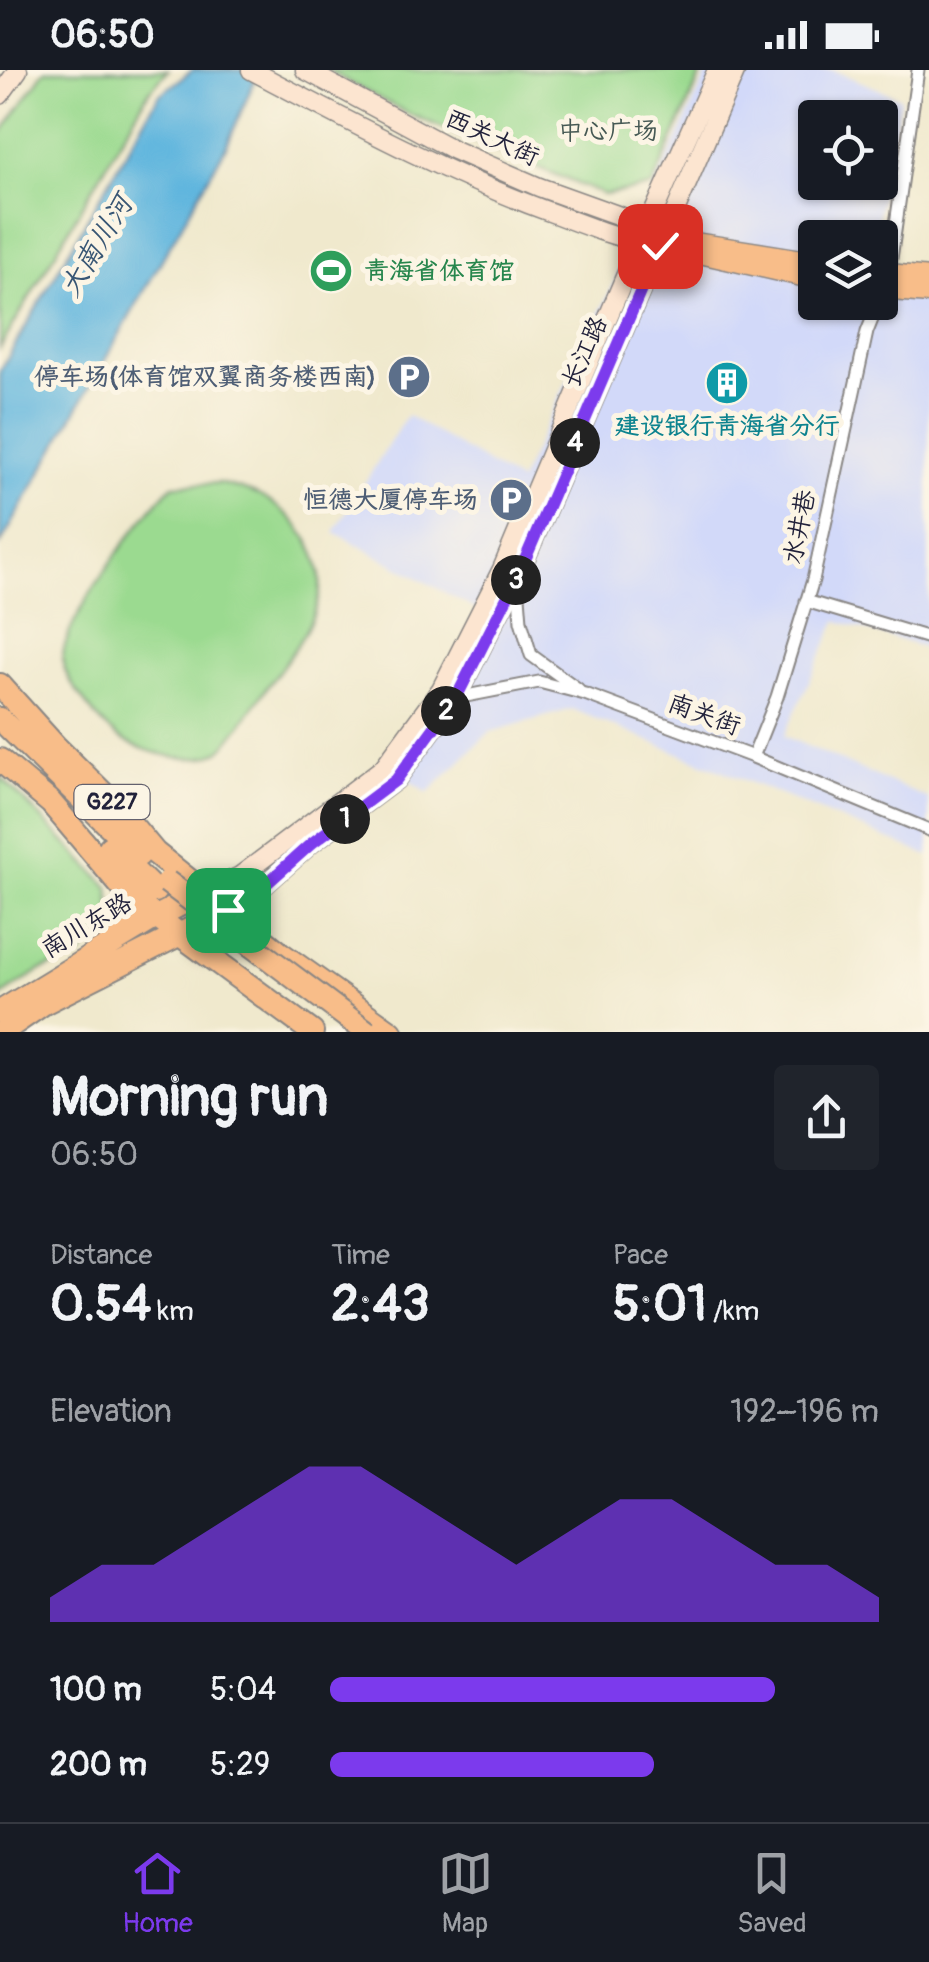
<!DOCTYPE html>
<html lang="en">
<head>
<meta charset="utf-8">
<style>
	body { margin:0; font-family:Pangolin,"LXGW WenKai TC",sans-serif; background:#20242c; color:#f1f3f6; height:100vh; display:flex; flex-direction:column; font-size:38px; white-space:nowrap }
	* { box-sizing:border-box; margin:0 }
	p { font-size:32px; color:#9ea1a6 }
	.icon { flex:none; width:55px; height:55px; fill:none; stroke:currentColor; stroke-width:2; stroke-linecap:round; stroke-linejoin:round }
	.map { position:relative; height:962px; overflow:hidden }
	.sheet { display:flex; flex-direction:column; background:#171b24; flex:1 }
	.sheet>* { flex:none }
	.tools { position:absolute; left:798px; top:30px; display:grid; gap:20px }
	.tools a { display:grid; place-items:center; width:100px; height:100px; border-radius:10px; background:#171b24; box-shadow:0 2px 8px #0004; font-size:50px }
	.pin { position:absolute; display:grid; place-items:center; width:85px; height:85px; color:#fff; margin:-42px; border-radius:20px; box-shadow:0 5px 15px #0006 }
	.km { position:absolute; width:50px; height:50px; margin:-25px; border-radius:50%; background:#222; color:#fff; font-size:28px; line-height:50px; text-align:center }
	.round { display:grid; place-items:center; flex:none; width:105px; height:105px; border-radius:10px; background:#20242c }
	.overview { display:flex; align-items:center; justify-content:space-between; height:170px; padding:0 50px }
	h1 { font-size:55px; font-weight:800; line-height:75px }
	.metrics { display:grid; grid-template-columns:repeat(3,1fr); gap:15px; height:170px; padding:10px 50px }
	.metrics div { display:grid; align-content:center }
	.metrics b { font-size:50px; font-weight:800 }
	.metrics small { font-size:28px; font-weight:400 }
	.metrics p { font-size:28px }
	.chart { height:280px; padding:20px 50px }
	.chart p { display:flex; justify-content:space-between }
	.chart svg { width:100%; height:180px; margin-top:10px; fill:#7c3aed; opacity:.7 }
	ul { padding:0 50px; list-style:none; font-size:32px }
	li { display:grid; grid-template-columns:160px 120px 1fr; align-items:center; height:75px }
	li i { height:25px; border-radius:12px; background:#7c3aed }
	.status { display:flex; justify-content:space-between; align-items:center; height:70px; padding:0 50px; background:#171b24; direction:ltr }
	.status svg { height:28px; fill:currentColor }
	.tab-bar { display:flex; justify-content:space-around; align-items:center; height:140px; border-top:2px solid #363941; background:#171b24; font-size:28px; color:#9ea1a6 }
	.tab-bar a { display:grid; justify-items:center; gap:5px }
	.tab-bar .selected { color:#7c3aed }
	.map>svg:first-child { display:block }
</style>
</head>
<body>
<div class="status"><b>06:50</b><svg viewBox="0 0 49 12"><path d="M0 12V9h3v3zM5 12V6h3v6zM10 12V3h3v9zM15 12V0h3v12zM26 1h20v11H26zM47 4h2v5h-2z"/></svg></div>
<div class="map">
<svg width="929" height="962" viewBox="0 0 929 962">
	<rect width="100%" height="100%" fill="#fcf5e5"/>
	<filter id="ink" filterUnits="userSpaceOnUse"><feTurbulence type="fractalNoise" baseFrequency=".01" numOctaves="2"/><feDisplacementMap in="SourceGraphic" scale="20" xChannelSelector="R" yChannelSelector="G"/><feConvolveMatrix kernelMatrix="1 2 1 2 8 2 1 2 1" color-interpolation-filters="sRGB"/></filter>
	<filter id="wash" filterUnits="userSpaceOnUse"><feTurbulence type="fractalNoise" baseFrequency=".0048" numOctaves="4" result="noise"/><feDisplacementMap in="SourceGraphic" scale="40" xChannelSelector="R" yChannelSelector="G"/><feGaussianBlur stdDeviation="2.25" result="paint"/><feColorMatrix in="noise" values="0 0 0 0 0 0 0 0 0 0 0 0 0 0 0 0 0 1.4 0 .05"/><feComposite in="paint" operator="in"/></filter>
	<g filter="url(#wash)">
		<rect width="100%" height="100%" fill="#f0e9cd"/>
		<!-- built -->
		<path fill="#d2d9f9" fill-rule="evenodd" d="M709,0H832L901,28L874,167L815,168V232H880V220L929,226V579L837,551L784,666L929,729V786L572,639L490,662L428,723L392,699L490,547L334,462L407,345L519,412L614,213L627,177ZM815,48H880V112H815Z"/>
		<!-- green -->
		<path fill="#9bda90" stroke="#5e7e66" stroke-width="2.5" d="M45,0H168L148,23L0,278V65Z
			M326,0H703L652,117L604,125L409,44Z
			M221,413C233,417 247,420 258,425C302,447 334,494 314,543C303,570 282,597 265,620C254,634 231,673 219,681C195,698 138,681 117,666C101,654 88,638 77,621C70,612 62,599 63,586C66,547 144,443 173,415Z
			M0,706L109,817L112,846L81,885L39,901L0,927Z"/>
		<!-- water -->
		<path fill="#61b6de" stroke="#426c8c" stroke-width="2.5" d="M193,0H259L227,75L0,475V301L159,25Z"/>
	</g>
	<g filter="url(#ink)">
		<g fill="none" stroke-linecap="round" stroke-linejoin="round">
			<!-- street casing -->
			<g stroke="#898684" stroke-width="15">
				<path id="street" d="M889,203L918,0
					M518,513L521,551L531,585L578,619
					M806,531L929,568
					M456,628L539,612L585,624L753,687L929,760
					M753,687L777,627L813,510L867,262L879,232"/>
			</g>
			<!-- secondary casing -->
			<g stroke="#898684" stroke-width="21">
				<path id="secondary" d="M251,0C350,52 450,106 555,144C586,156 617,168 650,174
					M305,0L454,80L539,117L656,159
					M0,25L18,0
					M205,822L240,806L383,698L441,619L502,499L627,202L717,0
					M228,840L255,824L312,773L396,710L456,628L518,506L736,0"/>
			</g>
			<!-- primary casing -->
			<g stroke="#898684" stroke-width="21">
				<path id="primary" d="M666,161L695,172L815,191
					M660,175L815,210
					M880,202L929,207
					M880,220L929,224"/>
			</g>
			<!-- highway casing -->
			<g stroke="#898684" stroke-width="26">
				<path id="highway" d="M0,615L55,676L115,735L155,783L280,883L391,962
					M0,649L139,785
					M0,690L51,733L133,830L312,962
					M110,777L155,821
					M0,942L156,847L205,822
					M2,962L44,933L228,840"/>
			</g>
			<!-- street -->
			<use href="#street" stroke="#fff" stroke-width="11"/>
			<!-- secondary -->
			<use href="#secondary" stroke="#fce5d0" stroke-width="18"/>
			<!-- primary -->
			<use href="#primary" stroke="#f8bd89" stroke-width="18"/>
			<!-- highway -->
			<use href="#highway" stroke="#f8bd89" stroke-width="22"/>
			<!-- highway-bridge casing -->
			<g stroke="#898684" stroke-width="26" stroke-linecap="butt">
				<path id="highway-bridge" d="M167,812L367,962"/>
			</g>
			<!-- highway-bridge -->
			<use href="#highway-bridge" stroke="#f8bd89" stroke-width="22"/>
		</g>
	</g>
	<g fill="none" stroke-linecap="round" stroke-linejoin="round" filter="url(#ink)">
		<!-- route casing -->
		<g stroke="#fff" stroke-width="20">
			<path id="route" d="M228,840L255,824L312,773L396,710L456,628L518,506L660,176"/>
		</g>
		<!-- route -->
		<use href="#route" stroke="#7c3aed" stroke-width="12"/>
	</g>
	<!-- icons -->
	<defs>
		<g id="stadium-disc" transform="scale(2.25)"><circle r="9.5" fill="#2e9e5b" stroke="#fcf5e5"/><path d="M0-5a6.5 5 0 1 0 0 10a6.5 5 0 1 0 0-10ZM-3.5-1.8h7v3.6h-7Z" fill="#fff"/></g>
		<g id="parking-disc" transform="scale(2.25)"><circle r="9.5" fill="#5c6f8a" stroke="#fcf5e5"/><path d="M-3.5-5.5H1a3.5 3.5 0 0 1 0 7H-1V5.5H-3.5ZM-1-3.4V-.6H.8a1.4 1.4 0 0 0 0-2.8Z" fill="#fff"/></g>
		<g id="building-disc" transform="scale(2.25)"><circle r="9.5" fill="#0f9aa8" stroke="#fcf5e5"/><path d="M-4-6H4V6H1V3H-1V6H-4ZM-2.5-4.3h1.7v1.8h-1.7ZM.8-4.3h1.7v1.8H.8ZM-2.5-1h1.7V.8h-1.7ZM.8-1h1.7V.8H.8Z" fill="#fff"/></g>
	</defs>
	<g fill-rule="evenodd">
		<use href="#stadium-disc" x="331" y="201"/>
		<use href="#parking-disc" x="409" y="307"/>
		<use href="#building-disc" x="727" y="313"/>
		<use href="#parking-disc" x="511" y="430"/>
	</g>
	<g text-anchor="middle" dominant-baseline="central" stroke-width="10" stroke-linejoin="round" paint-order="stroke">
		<!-- shield labels -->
		<rect fill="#fcf5e5" stroke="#63616e" stroke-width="2.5" x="74.5" y="715" width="75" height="34" rx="8"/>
		<g font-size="22" font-weight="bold" fill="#22223b">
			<text x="112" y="732">G227</text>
		</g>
		<!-- park labels -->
		<g font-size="25" fill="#465954" stroke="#fcf5e5">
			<text x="608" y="61">中心广场</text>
		</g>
		<!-- street labels -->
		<g font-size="25" fill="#22223b" stroke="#fcf5e5">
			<text transform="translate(492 68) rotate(25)">西关大街</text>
			<text transform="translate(585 282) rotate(-66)">长江路</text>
			<text transform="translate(800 457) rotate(-79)">水井巷</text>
			<text transform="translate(704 645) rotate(20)">南关街</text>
			<text transform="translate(87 856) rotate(-31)">南川东路</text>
		</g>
		<!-- leisure labels -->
		<g font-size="25" font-weight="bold" fill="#27864d" stroke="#fcf5e5" text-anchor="start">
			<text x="364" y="201">青海省体育馆</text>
		</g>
		<!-- service labels -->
		<g font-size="25" font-weight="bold" fill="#4e5e75" stroke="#fcf5e5" text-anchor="end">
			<text x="376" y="307">停车场(体育馆双翼商务楼西南)</text>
			<text x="478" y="430">恒德大厦停车场</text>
		</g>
		<!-- culture labels -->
		<g font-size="25" font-weight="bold" fill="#0d838f" stroke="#fcf5e5">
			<text x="727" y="356">建设银行青海省分行</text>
		</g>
		<!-- water labels -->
		<g font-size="28" font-style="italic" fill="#385674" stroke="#fcf5e5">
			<text transform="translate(97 176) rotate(-59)">大南川河</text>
		</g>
	</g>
</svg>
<div class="tools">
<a><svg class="icon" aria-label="locate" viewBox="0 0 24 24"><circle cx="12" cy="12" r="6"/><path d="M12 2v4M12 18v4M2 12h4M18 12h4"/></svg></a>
<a><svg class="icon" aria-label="layers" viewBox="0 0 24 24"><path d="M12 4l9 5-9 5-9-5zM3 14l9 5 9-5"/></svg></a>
</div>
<div class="pin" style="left:228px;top:840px;background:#1e9e55"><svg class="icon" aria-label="arrive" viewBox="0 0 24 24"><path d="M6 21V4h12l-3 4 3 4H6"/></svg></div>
<div class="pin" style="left:660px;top:176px;background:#d93025"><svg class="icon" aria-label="check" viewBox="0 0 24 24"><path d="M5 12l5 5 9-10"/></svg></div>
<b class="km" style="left:345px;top:749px">1</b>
<b class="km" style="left:446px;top:641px">2</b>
<b class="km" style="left:516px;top:510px">3</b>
<b class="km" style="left:575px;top:373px">4</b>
</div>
<section class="sheet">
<div class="overview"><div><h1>Morning run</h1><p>06:50</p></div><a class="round"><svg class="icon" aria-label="share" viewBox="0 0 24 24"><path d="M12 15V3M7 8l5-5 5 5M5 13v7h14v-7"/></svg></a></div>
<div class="metrics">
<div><p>Distance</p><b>0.54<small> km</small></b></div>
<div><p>Time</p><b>2:43</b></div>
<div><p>Pace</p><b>5:01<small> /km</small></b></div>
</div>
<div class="chart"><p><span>Elevation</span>192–196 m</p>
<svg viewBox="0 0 160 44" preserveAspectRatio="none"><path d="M0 44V38L10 30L20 30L30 22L40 14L50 6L60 6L70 14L80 22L90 30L100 22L110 14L120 14L130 22L140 30L150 30L160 38V44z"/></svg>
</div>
<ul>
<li><b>100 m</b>5:04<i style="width:81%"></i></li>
<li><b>200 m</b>5:29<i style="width:59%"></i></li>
</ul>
</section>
<nav class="tab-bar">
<a class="selected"><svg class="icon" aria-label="home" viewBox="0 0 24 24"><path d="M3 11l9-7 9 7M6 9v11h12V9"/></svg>Home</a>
<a><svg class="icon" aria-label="map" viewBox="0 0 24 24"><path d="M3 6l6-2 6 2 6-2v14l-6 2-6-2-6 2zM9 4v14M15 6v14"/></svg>Map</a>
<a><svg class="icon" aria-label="saved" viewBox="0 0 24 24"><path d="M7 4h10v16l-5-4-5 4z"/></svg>Saved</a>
</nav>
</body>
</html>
